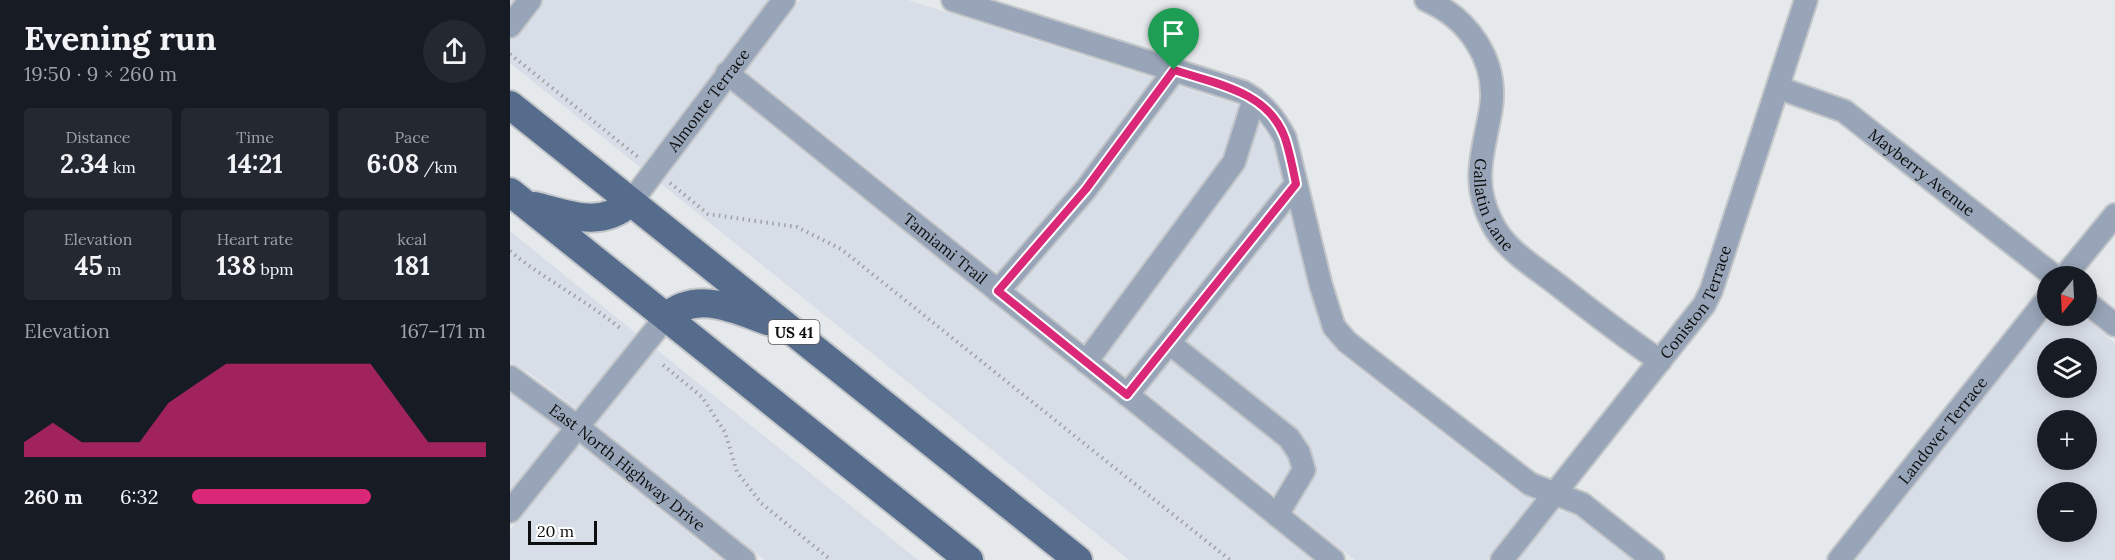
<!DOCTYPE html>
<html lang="en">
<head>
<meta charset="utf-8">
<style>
	body { margin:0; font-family:Lora,serif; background:#242831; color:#f1f3f6; height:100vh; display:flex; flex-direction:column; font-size:22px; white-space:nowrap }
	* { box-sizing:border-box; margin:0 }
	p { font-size:20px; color:#9ea1a6 }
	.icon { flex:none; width:33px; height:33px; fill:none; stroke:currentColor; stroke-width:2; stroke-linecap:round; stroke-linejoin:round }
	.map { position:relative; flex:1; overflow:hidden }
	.sheet { display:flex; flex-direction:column; background:#171b24; width:510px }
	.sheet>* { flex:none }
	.needle { width:39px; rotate:198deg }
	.fabs { position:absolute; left:1527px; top:266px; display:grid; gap:12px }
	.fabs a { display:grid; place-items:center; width:60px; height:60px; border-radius:50%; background:#171b24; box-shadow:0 3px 15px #0003; font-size:30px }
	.scale { position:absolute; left:18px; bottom:15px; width:69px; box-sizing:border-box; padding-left:6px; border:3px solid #0d0e0f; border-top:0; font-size:16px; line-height:21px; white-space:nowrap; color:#0d0e0f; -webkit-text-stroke:4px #fff; paint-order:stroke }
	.pin { position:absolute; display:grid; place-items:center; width:51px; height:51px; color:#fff; margin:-62px -26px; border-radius:50% 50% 50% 0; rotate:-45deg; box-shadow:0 0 6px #0007 }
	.pin .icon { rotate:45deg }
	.round { display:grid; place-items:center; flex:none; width:63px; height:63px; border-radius:32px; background:#242831 }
	.overview { display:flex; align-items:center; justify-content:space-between; height:102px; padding:0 24px }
	h1 { font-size:33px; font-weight:700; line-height:45px }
	.figures { display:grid; grid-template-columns:repeat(3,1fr); gap:9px; height:102px; padding:6px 24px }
	.figures div { display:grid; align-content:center; border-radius:6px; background:#242831; text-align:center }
	.figures b { font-size:26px; font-weight:700 }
	.figures small { font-size:16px; font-weight:400 }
	.figures p { font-size:16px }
	.chart { height:168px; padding:12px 24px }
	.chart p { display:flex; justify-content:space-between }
	.chart svg { width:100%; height:108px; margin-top:6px; fill:#db2777; opacity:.7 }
	ul { padding:0 24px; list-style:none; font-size:20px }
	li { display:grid; grid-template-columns:96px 72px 1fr; align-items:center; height:45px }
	li i { height:15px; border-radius:8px; background:#db2777 }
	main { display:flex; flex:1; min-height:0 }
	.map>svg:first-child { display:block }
</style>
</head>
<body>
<main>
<section class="sheet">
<div class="overview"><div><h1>Evening run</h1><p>19:50 · 9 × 260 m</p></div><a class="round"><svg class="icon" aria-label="share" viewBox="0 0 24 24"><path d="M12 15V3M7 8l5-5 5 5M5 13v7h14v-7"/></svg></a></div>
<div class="figures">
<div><p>Distance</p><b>2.34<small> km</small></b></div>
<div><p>Time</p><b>14:21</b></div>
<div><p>Pace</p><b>6:08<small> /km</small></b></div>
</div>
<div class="figures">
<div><p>Elevation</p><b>45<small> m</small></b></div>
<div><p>Heart rate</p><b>138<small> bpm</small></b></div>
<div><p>kcal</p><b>181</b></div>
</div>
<div class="chart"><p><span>Elevation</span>167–171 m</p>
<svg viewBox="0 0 160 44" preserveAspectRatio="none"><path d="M0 44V38L10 30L20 38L30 38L40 38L50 22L60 14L70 6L80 6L90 6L100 6L110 6L120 6L130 22L140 38L150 38L160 38V44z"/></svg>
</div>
<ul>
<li><b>260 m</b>6:32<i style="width:61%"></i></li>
</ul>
</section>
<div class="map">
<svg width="1605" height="560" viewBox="0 0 1605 560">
	<rect width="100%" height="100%" fill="#e6e9ec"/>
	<!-- built -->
	<path fill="#d8dee8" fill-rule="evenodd" d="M0,0H259L131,168L0,63Z
		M290,0H398L728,105L743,114L764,144L799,291L815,336L829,353L1012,495L1024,500L977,560H845L235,70Z
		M218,91L802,560H619L150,183Z
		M0,231L127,334L67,409L18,372L0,362Z
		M1540,315H1571L1605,343V560H1344ZM1538,348H1576V387H1538ZM1538,420H1576V459H1538ZM1538,492H1576V531H1538Z
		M146,349L408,560H255L86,424Z
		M0,392L50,430L0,492Z
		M69,445L212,560H0V530Z
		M1047,510L1066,516L1122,560H1008Z"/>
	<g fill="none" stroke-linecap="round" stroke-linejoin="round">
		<!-- minor casing -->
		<g stroke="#c3c6c9" stroke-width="26">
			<g id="minor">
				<path d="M443,0L733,92C753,104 764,117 775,138L811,286L824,327L837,342L1020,484L1072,504L1143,560"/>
				<path id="s1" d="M916,0C958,18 988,60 981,108C974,152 960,180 982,223C995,250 1025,267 1048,285C1081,311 1115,337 1150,361"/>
				<path d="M0,26L20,0"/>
				<path id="s2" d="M217,73L823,560"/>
				<path id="s3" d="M1269,88L1334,111L1544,276"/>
				<path id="s4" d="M121,202L274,0"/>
				<path d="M1555,276L1605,215"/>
				<path d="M488,291L576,189L664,71"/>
				<path d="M1576,302L1605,325"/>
				<path d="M576,362L724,162L744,99"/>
				<path id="s5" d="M0,377L68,427L234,560"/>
				<path d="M617,395L659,343"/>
				<path d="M0,511L156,317"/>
				<path d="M767,515L794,470L789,453L779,438L659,343L786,184"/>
				<path id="s6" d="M992,560L1194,305L1201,291L1296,0"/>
				<path id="s7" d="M1329,560L1538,298"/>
			</g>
		</g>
		<!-- major casing -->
		<g stroke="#c3c6c9" stroke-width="32">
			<path id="major" d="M0,105L568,560
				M0,192L459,560
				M25,206C60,215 90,229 121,202
				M156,317C187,290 224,309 258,321"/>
		</g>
		<!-- path -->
		<path stroke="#9ea0a3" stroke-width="4" stroke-dasharray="1.5 4.5" stroke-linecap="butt" d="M0,54L128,157
			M160,183L198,214L287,227L331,249L720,560
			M0,251C35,280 76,300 111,329
			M153,365L192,397L215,432L227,472L251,503L321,560"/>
		<!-- minor -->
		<use href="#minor" stroke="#98a5b8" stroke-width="22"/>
		<!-- major -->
		<use href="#major" stroke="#566c8d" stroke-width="28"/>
	</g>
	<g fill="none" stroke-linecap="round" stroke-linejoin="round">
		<!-- route casing -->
		<g stroke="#fff" stroke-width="12">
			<path id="route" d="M664,70C706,84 758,91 775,138C780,153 783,169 786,184L617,395L488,291L576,189Z"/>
		</g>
		<!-- route -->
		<use href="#route" stroke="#db2777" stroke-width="8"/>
	</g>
	<g text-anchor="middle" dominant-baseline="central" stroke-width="4.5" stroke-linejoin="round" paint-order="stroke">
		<!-- shield labels -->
		<rect fill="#fff" stroke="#565657" stroke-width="1.5" x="258.5" y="320" width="51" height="24" rx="4.5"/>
		<g font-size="15" font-weight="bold" fill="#0d0e0f">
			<text x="284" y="332">US 41</text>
		</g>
		<!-- street labels -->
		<g font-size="16" fill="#0d0e0f" stroke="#fff">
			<text stroke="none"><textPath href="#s4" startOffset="128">Almonte Terrace</textPath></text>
			<text stroke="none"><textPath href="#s3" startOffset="168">Mayberry Avenue</textPath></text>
			<text stroke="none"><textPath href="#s1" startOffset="236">Gallatin Lane</textPath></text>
			<text stroke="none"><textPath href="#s2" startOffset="280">Tamiami Trail</textPath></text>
			<text stroke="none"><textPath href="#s6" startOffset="324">Coniston Terrace</textPath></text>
			<text stroke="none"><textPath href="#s7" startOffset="166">Landover Terrace</textPath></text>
			<text stroke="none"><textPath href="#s5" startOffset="148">East North Highway Drive</textPath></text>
		</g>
	</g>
</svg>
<div class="fabs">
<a><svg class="needle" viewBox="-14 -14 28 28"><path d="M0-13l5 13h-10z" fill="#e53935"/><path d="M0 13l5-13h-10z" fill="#9ea1a6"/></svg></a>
<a><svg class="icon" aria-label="layers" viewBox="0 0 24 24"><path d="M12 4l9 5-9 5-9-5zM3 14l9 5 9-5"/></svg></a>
<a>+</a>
<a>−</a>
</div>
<div class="scale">20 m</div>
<div class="pin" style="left:664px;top:70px;background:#1e9e55"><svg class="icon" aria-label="arrive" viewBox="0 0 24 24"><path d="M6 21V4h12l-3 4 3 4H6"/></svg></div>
</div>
</main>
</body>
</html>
